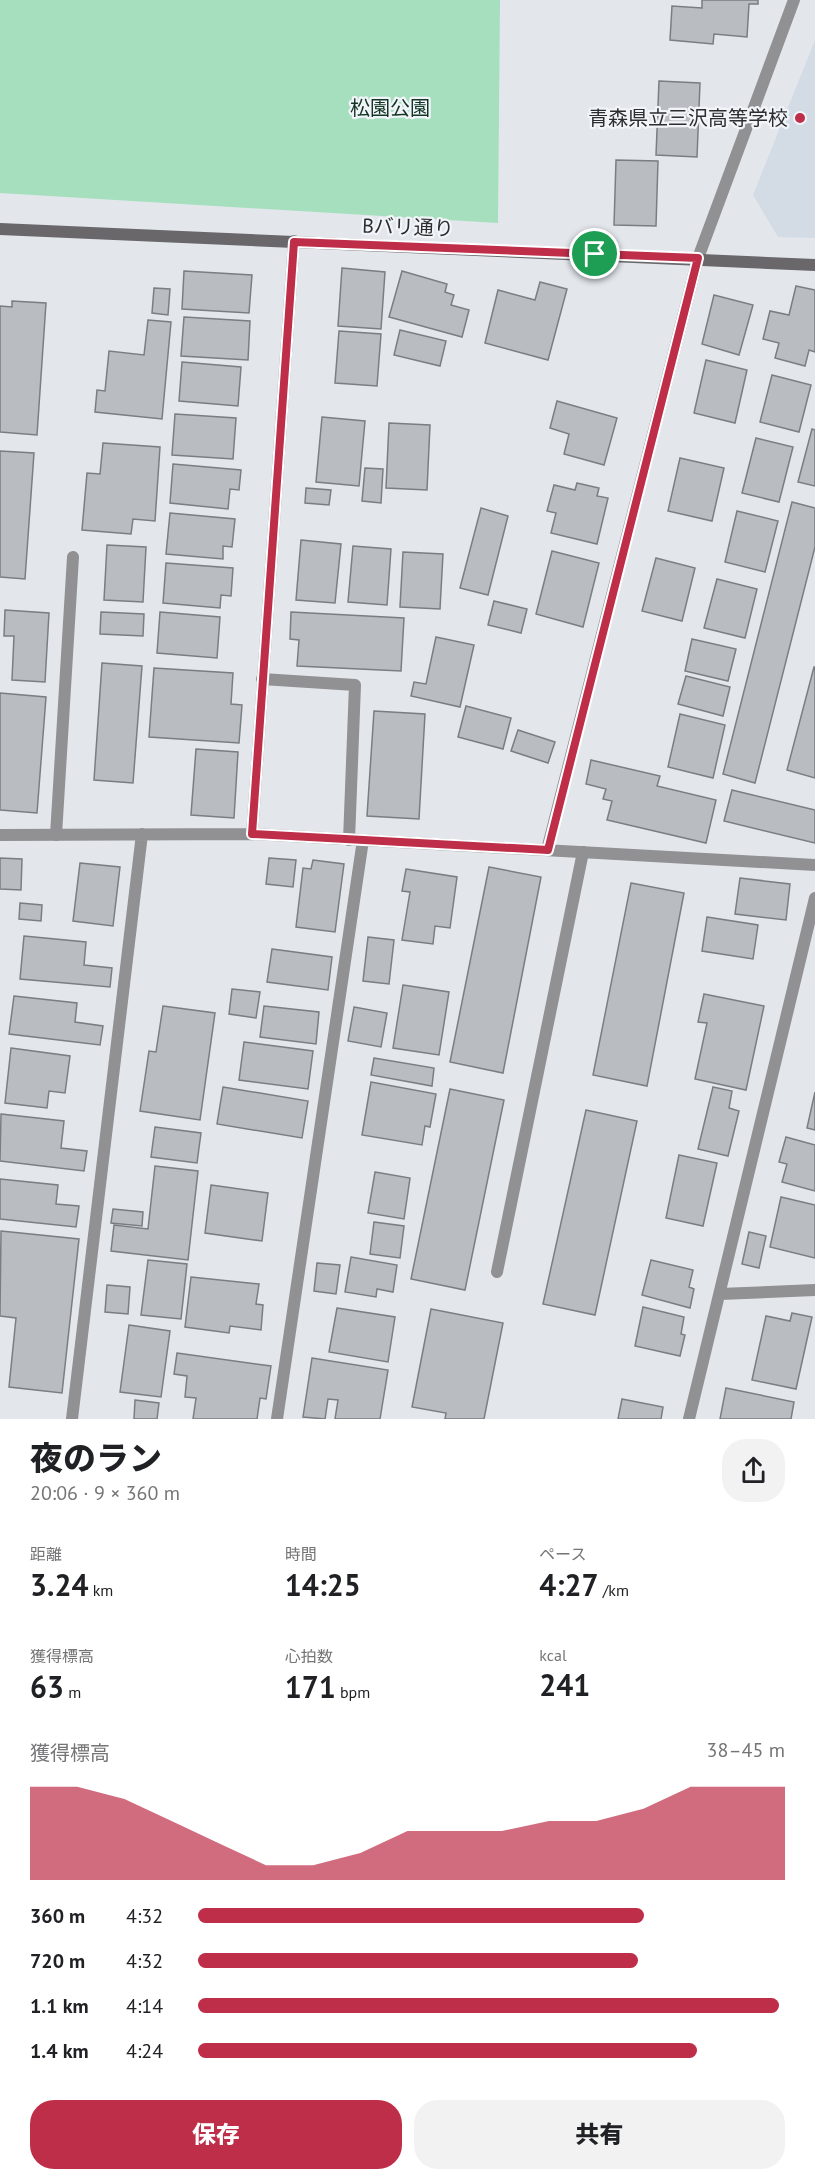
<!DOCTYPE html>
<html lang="ja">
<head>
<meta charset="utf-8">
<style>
	body { margin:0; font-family:"PT Sans","Noto Sans JP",sans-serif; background:#f2f2f2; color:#202124; height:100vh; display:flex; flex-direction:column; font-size:22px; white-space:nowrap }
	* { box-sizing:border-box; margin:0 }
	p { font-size:20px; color:#757577 }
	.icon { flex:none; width:33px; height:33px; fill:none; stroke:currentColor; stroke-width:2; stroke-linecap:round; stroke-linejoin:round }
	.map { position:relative; height:1419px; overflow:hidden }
	.side { display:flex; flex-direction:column; background:#fff; flex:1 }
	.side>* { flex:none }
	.pin { position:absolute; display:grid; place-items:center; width:51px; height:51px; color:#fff; margin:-26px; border:3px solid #fff; border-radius:50%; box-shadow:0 2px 6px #0007 }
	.round { display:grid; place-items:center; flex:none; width:63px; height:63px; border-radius:24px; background:#f2f2f2 }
	.headline { display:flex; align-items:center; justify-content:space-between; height:102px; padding:0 30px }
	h1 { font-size:33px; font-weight:800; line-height:45px }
	.stats { display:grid; grid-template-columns:repeat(3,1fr); gap:9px; height:102px; padding:6px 30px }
	.stats div { display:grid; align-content:center }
	.stats b { font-size:30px; font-weight:800 }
	.stats small { font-size:16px; font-weight:400 }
	.stats p { font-size:16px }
	.chart { height:168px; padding:12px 30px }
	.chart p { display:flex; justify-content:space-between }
	.chart svg { width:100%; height:108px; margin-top:6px; fill:#be2e49; opacity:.7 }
	.button { display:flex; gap:12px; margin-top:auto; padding:12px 30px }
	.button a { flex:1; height:69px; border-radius:24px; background:#be2e49; color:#fff; font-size:24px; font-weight:800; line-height:69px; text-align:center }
	.button a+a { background:#f2f2f2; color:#202124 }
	ul { padding:0 30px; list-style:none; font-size:20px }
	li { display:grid; grid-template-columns:96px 72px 1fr; align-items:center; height:45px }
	li i { height:15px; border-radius:8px; background:#be2e49 }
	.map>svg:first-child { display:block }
</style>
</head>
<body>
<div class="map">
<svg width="815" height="1419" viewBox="0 0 815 1419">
	<rect width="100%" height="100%" fill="#e3e7ec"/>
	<!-- built -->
	<path fill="#d3dbe5" d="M815,40V238L778,237L753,195Z"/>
	<!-- green -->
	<path fill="#a5dfbe" d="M0,0H500L498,223L0,193Z"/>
	<!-- building -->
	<path fill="#b9bdc1" stroke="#7a7e82" stroke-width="1.5" d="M702,0H758V4H749L747,37L714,34L713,44L670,40L672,6L702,8Z
		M659,81L700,83L697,157L656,155Z
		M616,160L658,161L656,226L614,225Z
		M342,268L385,272L381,329L338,326Z
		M184,271L252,275L249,313L182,309Z
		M402,271L447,284L445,292L454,295L451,305L469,310L462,337L389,317Z
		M540,282L567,289L548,360L485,343L498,290L535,300Z
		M796,286L815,290V352L809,350L805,366L775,358L779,343L763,339L770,311L789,315Z
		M154,288L170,289L168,315L152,313Z
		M714,295L753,305L739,355L702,344Z
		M12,301L46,303L37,435L0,432V306L12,307Z
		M184,317L250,321L248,360L181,356Z
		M148,320L171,322L162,419L95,412L97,390L105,391L109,351L144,355Z
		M400,330L446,341L440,366L394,355Z
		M339,331L381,334L377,386L335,383Z
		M706,360L747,370L735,423L694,413Z
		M182,362L241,367L238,406L179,401Z
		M772,375L811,385L799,432L760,422Z
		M557,401L617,418L604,465L564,454L569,434L550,428Z
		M175,414L236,418L233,459L172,455Z
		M322,417L365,421L359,486L316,482Z
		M389,423L430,425L427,490L386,488Z
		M812,429L815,430V486L798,482Z
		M756,438L793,447L779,502L742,493Z
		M103,443L160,447L155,521L133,519L131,534L82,530L87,473L100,474Z
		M0,451L34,453L25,579L0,577Z
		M680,458L724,468L712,521L668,511Z
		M173,464L241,470L239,490L230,489L228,509L170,503Z
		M365,468L383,469L381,503L362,501Z
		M577,483L599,488L597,496L608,498L597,544L551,533L556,513L547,511L554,485L575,490Z
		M306,488L331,490L329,505L305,503Z
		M792,502L815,508V547L755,783L723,774Z
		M481,508L508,516L488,595L460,588Z
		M737,511L778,521L765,572L725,562Z
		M170,513L235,519L232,547L223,546V559L166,554Z
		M301,540L341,544L335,603L296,600Z
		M107,545L146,547L143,602L104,600Z
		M353,546L391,549L387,605L348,602Z
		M552,551L599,563L583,627L536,614Z
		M403,552L443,554L440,609L400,607Z
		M656,558L695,568L682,621L642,611Z
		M166,563L233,568L231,596L221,595L220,608L163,603Z
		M717,579L757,589L745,638L704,628Z
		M494,601L527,609L521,633L488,625Z
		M5,610L49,613L45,682L12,680L14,636H4Z
		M101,612L144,614L143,636L100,634Z
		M160,612L220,617L217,658L157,653Z
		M291,612L404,618L401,671L297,666L299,640L290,639Z
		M436,637L474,645L460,707L411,696L414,682L426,684Z
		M692,639L736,649L728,681L685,671Z
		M102,663L142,666L133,783L94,780Z
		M814,667H815V778L787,770Z
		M154,668L233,673L231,704L242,705L239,743L149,737Z
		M686,676L730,687L723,716L678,704Z
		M0,693L46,697L37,813L0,810Z
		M466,706L511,718L503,749L458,737Z
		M374,711L425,714L419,819L367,816Z
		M680,714L725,725L713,778L668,767Z
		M518,730L555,742L548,763L511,751Z
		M196,749L238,752L234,818L191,815Z
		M591,760L660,776L657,786L716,800L706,843L607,820L612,801L603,799L606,789L586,784Z
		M732,790L815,810V843L724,821Z
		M0,858L22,859L21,890L0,889Z
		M269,858L296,860L293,887L266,884Z
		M313,860L344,864L335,932L296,927L303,868L311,869Z
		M80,863L120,867L113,926L73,921Z
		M489,867L541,877L503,1073L450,1062Z
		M406,869L457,877L450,928L435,926L433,944L402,940L410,892L402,891Z
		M740,878L790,884L786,920L735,914Z
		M631,883L684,893L647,1086L593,1075Z
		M20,903L42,905L41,921L19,919Z
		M707,917L758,925L753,959L702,951Z
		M24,936L86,942L84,965L112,968L110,987L20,979Z
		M368,937L394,940L389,984L363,981Z
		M272,949L332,957L328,990L267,982Z
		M403,985L449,992L439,1055L393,1048Z
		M232,989L260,992L256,1018L229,1014Z
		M704,994L764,1006L746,1090L695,1079L707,1023L698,1022Z
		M14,996L77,1003L75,1022L103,1026L100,1045L9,1034Z
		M163,1006L215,1013L200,1120L140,1111L149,1051L156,1052Z
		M264,1006L319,1012L316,1044L260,1037Z
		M354,1007L387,1013L381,1047L348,1041Z
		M244,1042L313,1051L308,1089L239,1080Z
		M11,1048L70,1056L65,1093L49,1091L47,1108L5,1103Z
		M374,1058L434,1068L432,1086L371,1075Z
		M371,1082L436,1094L430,1127L425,1126L422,1145L362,1135Z
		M223,1087L308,1101L302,1138L217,1124Z
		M713,1087L732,1091L729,1108L739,1111L728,1156L698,1149Z
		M450,1089L504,1100L465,1290L411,1279Z
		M815,1092V1130L807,1128Z
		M586,1110L637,1121L595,1315L543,1304Z
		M1,1114L64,1121L61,1148L87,1151L84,1171L0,1161Z
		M155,1127L201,1133L197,1163L151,1157Z
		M786,1137L815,1145V1191L782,1182L787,1164L779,1162Z
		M679,1155L717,1163L703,1226L666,1218Z
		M155,1166L198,1171L188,1260L111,1251L114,1225L148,1229Z
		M375,1172L410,1178L404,1219L368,1213Z
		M0,1179L58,1185L56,1204L79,1206L76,1227L0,1219Z
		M211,1185L268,1193L262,1241L205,1233Z
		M781,1197L815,1205V1258L770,1247Z
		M113,1209L143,1212L142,1226L111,1223Z
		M374,1222L404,1226L400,1258L370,1254Z
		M1,1231L79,1239L62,1393L9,1387L16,1318L0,1316Z
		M749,1232L766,1236L759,1268L742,1264Z
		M351,1257L397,1265L393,1292L377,1289L376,1297L345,1292Z
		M148,1260L187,1264L181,1319L141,1315Z
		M651,1260L693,1270L689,1287L694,1289L690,1308L642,1295Z
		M317,1263L340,1265L336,1294L314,1291Z
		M191,1277L259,1284L256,1304L263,1305L261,1330L230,1326L229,1333L185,1327Z
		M107,1285L130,1287L128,1314L105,1312Z
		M643,1307L684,1317L681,1334L685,1335L680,1356L635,1346Z
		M337,1308L395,1317L388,1362L329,1352Z
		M431,1309L503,1323L484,1419H445L446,1413L412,1407Z
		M792,1313L812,1317L796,1389L752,1380L766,1316L790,1321Z
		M129,1325L170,1331L161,1397L120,1392Z
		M177,1353L271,1366L266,1399L260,1398L257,1419H193L196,1398L185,1397L187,1376L174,1374Z
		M312,1358L388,1370L380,1419H335L338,1400L328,1399L325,1419L303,1417Z
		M726,1388L794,1402L791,1419H720Z
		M622,1399L663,1407L661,1419H618Z
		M135,1400L159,1403L157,1419H134Z"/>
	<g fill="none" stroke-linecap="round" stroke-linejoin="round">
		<!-- lane -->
		<path stroke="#919092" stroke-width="12" d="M262,679L355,685L349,840
			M56,835L73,557
			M497,1272L583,852"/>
		<!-- street -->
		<path stroke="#919092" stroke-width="12" d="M252,834L294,241
			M0,835L252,834L815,865
			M547,850L698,258L794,0
			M720,1294L815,1290
			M72,1419L142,834
			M277,1419L363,840
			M689,1419L815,898"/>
		<!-- secondary -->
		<path stroke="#69676a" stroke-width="12" d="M0,229L815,265"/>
	</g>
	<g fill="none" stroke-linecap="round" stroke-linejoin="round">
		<!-- route casing -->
		<g stroke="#fff" stroke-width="12">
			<path id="route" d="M294,242L698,258L548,850L252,834Z"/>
		</g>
		<!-- route -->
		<use href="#route" stroke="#be2e49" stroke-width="8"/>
	</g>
	<!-- markers -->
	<circle fill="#be2e49" stroke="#f1f5f9" stroke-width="2" cx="800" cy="118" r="6"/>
	<g text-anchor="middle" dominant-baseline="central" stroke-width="4.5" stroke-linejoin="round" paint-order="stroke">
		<!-- park labels -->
		<g font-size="20" fill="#143424" stroke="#f1f5f9">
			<text x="390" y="108">松園公園</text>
		</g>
		<!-- poi labels -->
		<g font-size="20" fill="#2c2d2f" stroke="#f1f5f9" text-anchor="end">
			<text x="788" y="118">青森県立三沢高等学校</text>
		</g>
		<!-- street labels -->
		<g font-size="20" fill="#2c2d2f" stroke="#f1f5f9">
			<text transform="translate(408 227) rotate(2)">Bバリ通り</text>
		</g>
	</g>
</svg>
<div class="pin" style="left:595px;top:254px;background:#1e9e55"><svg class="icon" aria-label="arrive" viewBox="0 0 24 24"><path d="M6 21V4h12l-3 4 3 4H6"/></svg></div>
</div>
<section class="side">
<div class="headline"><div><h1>夜のラン</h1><p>20:06 · 9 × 360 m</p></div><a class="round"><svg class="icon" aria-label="share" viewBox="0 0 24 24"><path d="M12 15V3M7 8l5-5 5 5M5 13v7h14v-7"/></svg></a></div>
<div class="stats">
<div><p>距離</p><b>3.24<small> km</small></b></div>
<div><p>時間</p><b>14:25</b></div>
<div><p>ペース</p><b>4:27<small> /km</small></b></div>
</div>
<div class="stats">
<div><p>獲得標高</p><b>63<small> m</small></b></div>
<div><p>心拍数</p><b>171<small> bpm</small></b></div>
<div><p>kcal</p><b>241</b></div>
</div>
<div class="chart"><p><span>獲得標高</span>38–45 m</p>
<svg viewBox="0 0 160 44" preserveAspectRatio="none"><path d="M0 44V6L10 6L20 11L30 20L40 29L50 38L60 38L70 33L80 24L90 24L100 24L110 20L120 20L130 15L140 6L150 6L160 6V44z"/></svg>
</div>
<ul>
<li><b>360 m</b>4:32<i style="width:76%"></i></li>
<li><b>720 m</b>4:32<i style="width:75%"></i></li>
<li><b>1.1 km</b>4:14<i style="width:99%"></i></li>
<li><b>1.4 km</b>4:24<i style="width:85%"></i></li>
</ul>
<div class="button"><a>保存</a><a>共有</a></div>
</section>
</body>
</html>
